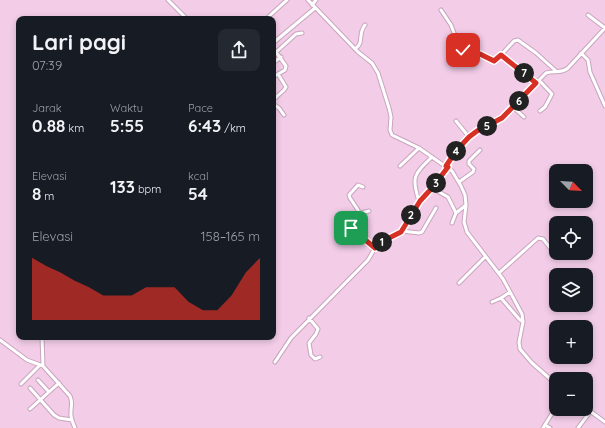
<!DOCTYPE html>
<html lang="id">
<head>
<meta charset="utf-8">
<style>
	body { margin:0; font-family:Quicksand,sans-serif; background:#242831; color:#f1f3f6; height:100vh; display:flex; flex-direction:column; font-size:15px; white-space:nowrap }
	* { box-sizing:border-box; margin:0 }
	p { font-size:13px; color:#9ea1a6 }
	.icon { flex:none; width:22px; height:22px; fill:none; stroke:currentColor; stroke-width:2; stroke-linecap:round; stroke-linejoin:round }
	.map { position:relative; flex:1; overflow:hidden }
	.side { position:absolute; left:16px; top:16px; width:260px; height:324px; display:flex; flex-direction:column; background:#171b24; border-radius:8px; box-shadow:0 2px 6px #0003 }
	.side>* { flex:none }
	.needle { width:26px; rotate:114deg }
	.fabs { position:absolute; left:549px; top:164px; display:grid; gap:8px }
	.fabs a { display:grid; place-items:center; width:44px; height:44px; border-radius:8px; background:#171b24; box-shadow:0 2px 6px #0003; font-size:20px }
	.pin { position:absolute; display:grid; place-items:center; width:34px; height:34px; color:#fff; margin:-17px; border-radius:8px; box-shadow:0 2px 6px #0006 }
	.km { position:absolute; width:20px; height:20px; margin:-10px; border-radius:50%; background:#222; color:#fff; font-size:11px; line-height:20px; text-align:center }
	.round { display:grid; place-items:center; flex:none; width:42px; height:42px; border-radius:8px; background:#242831 }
	.summary { display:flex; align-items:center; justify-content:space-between; height:68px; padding:0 16px }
	h1 { font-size:22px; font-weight:700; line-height:30px }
	.metrics { display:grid; grid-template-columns:repeat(3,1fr); gap:6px; height:68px; padding:4px 16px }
	.metrics div { display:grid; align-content:center }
	.metrics b { font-size:17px; font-weight:700 }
	.metrics small { font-size:11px; font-weight:400 }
	.metrics p { font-size:11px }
	.chart { height:112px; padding:8px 16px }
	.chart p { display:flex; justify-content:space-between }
	.chart svg { width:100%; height:72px; margin-top:4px; fill:#d93025; opacity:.7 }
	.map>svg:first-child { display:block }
</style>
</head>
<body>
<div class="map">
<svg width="605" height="428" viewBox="0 0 605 428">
	<rect width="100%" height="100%" fill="#f3cde8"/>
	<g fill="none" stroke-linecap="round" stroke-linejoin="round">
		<!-- street casing -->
		<g stroke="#c8a4be" stroke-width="5">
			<path id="street" d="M168,0L187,19
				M308,0L358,52L372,63L378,73L389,108L391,117L390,130L392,135L419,148L452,171L461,186L465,195L466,205L464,222L467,232L503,279L522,314L523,322L519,342L520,349L532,363L556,384
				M312,5L316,0
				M441,10L451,25L456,38L464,51L473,55L480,54L494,61L501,55L536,83
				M588,15L605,28
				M266,19L287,0
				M273,43L315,8
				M273,48L286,66L285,70L273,77
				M355,49C365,42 357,35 365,25
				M581,53L588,60L590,72L605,106
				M273,55L296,34L302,33
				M501,55L514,41L518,40L536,53L556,71
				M273,63L281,57
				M539,80L552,94L545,107L540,111
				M273,100L284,90L286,87L278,74
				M273,104L279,108L284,115
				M513,107L524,117
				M456,121L469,137
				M400,166L419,148
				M446,166L456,151L469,137L477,131L502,118L546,73C554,70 561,74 568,68L605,28
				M459,182L473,172L474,169L469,164V161L480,150
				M363,187L358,185L349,195L350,198L358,210V214L350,227L356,234L375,248
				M432,188L448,197L456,213
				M419,201C411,177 414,174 432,157
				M358,214L369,211
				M452,223L456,213L466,205
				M402,231L419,233L422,232L436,208
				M499,273L538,238L543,239L551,249
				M459,283L485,257
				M510,292L501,298L520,320L523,321
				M492,302L501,298
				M309,318L318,329L316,334L309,343L311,355L315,359L320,357
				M42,337L43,366
				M0,340L27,360L43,366L70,396C73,403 71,405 71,412C70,417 73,423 75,428
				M275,362L291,338L368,260L375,248L379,243L401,232L419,201L432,188L448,167
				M38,380L49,392
				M21,384L39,366
				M30,388L54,415L59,418L72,420
				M586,408L605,422
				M30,409L59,383
				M545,425L550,428
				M543,428L556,407
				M578,428L590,412"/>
		</g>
		<!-- street -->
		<use href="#street" stroke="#fff" stroke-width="3"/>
	</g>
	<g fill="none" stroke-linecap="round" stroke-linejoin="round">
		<!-- route casing -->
		<g stroke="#fff" stroke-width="8">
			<path id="route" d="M351,228L375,248L379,243L401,232L420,201L432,188L448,167L446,166L456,151L469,137L477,131L502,118L536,83L501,55L494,61L480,54L473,55L463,50"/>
		</g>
		<!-- route -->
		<use href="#route" stroke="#d93025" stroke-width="5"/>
	</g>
</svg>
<div class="fabs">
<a><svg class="needle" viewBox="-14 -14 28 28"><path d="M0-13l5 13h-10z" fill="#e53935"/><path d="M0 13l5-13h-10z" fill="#9ea1a6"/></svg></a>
<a><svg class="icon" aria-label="locate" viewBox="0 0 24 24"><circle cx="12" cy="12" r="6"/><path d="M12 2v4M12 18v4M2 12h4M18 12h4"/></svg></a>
<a><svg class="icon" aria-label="layers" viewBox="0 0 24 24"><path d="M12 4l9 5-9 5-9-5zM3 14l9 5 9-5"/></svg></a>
<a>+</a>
<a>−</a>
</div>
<div class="pin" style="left:351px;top:228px;background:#1e9e55"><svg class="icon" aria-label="arrive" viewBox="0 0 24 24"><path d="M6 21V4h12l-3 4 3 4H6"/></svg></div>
<div class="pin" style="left:463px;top:50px;background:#d93025"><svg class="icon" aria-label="check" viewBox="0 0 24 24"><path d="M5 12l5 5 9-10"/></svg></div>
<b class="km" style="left:382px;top:242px">1</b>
<b class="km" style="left:411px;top:215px">2</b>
<b class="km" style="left:436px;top:183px">3</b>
<b class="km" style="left:456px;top:151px">4</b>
<b class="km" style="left:487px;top:126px">5</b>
<b class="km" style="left:519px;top:101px">6</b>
<b class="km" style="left:524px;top:73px">7</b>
<section class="side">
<div class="summary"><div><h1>Lari pagi</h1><p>07:39</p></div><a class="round"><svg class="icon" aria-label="share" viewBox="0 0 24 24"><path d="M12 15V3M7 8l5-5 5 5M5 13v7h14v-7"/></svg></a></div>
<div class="metrics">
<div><p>Jarak</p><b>0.88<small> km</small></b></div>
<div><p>Waktu</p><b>5:55</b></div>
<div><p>Pace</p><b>6:43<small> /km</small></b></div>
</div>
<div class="metrics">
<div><p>Elevasi</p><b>8<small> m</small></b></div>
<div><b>133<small> bpm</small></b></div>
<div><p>kcal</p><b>54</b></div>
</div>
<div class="chart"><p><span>Elevasi</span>158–165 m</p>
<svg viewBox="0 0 160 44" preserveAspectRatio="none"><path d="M0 44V6L10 11L20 15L30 20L40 24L50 29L60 29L70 29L80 24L90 24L100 24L110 33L120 38L130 38L140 29L150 15L160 6V44z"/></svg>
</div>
</section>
</div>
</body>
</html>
